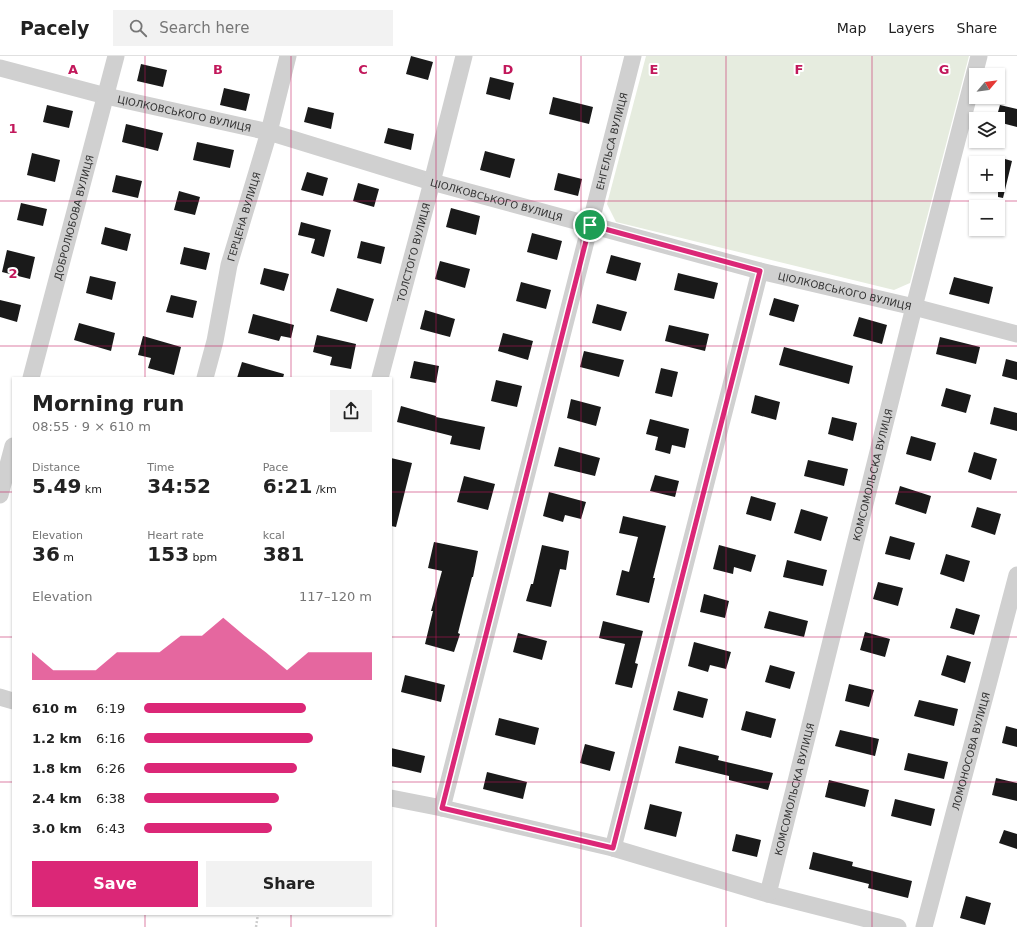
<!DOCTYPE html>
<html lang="en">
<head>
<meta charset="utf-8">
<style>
	body { margin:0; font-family:"DejaVu Sans",sans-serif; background:#f2f2f2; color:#222; height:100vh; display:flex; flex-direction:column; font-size:15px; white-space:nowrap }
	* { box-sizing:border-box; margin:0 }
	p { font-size:13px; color:#767676 }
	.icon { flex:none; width:22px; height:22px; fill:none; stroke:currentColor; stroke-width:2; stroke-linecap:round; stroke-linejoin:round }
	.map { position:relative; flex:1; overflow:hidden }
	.side { position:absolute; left:12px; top:321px; width:380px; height:538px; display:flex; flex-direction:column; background:#fff; border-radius:0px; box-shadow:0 1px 3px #0004 }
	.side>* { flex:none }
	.needle { width:26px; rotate:61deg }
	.fabs { position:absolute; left:969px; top:12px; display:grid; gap:8px }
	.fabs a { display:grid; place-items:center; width:36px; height:36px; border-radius:0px; background:#fff; box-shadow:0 1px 3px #0004; font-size:20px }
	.pin { position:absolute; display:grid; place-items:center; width:34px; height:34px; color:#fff; margin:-17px; border:2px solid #fff; border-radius:50%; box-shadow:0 1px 4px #0007 }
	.round { display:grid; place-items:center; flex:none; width:42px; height:42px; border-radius:0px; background:#f2f2f2 }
	.summary { display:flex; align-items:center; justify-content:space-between; height:68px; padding:0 20px }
	h1 { font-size:22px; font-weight:700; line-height:30px }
	.metrics { display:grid; grid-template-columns:repeat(3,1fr); gap:6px; height:68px; padding:4px 20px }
	.metrics div { display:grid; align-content:center }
	.metrics b { font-size:20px; font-weight:700 }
	.metrics small { font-size:11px; font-weight:400 }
	.metrics p { font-size:11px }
	.chart { height:112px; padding:8px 20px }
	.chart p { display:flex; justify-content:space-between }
	.chart svg { width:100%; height:72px; margin-top:4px; fill:#db2777; opacity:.7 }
	.button { display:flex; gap:8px; margin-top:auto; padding:8px 20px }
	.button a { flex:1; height:46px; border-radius:0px; background:#db2777; color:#fff; font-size:16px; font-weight:700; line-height:46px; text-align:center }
	.button a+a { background:#f2f2f2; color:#222 }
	ul { padding:0 20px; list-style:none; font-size:13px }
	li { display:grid; grid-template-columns:64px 48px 1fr; align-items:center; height:30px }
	li i { height:10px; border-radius:5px; background:#db2777 }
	header { display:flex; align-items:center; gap:24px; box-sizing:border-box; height:56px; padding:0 20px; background:#fff; border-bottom:1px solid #e0e0e0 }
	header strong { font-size:19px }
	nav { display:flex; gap:22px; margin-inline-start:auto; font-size:14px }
	.search { width:280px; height:36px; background:#f2f2f2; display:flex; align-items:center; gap:10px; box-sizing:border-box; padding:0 14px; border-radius:0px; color:#767676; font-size:15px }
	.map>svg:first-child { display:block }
</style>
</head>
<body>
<header>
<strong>Pacely</strong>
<div class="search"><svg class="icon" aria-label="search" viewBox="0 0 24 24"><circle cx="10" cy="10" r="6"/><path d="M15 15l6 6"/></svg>Search here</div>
<nav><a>Map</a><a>Layers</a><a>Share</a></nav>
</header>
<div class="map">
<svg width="1017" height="871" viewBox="0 0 1017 871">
	<rect width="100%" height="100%" fill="#fff"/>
	<!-- green -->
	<path fill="#e6ecdf" d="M646,0H969L910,227L894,234L616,166L607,148Z"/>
	<!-- building -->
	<path fill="#1a1a1a" d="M411,0L433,6L428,24L406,18Z
		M141,8L167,14L163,31L137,25Z
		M490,21L514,27L510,44L486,38Z
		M224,32L250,38L246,55L220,49Z
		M553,41L593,51L589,68L549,58Z
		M47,49L73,55L69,72L43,66Z
		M1000,49L1017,53V71L998,66V56Z
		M308,51L334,57L331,73L304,66Z
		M126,68L163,77L158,95L122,86Z
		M388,72L414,78L411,94L384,87Z
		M197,86L234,94L230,112L193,104Z
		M485,95L515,103L510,122L480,114Z
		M32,97L60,104L55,126L27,119Z
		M998,101L1012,105L1003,142L998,141Z
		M307,116L328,122L323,140L301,134Z
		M558,117L582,123L578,140L554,134Z
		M116,119L142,125L138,142L112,136Z
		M358,127L379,133L374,151L353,145Z
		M179,135L200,141L195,159L174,154Z
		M21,147L47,153L43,170L17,164Z
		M451,152L480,160L476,179L446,171Z
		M301,166L331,174L324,201L311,197L315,183L298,179Z
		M105,171L131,178L127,195L101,188Z
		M532,177L562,185L557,204L527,196Z
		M361,185L385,191L381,208L357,202Z
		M184,191L210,197L206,214L180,208Z
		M7,194L35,201L30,223L2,216Z
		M611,199L641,207L636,225L606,217Z
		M440,205L470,213L465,232L435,223Z
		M264,212L289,218L284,235L260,228Z
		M678,217L718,227L714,243L674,234Z
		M90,220L116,226L112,244L86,237Z
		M954,221L993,231L989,248L949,238Z
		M521,226L551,234L546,253L516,245Z
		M337,232L374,243L367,266L330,255Z
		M171,239L197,245L193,262L166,256Z
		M774,242L799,249L794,266L769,259Z
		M0,244L21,249L17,266L0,261Z
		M597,248L627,256L621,275L592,267Z
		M425,254L455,263L450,281L420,273Z
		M253,258L294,269L291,282L281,280L279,285L248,277Z
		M859,261L887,269L882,288L853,280Z
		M79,267L115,277L111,295L74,284Z
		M669,269L709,278L705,295L665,285Z
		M503,277L533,285L528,304L498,295Z
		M317,279L356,288L351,313L330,309L332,301L313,296Z
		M143,280L181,291L174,319L148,312L151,302L138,299Z
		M940,281L980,291L976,308L936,298Z
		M784,291L853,310L849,328L779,309Z
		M584,295L624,304L619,321L580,311Z
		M1006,303L1017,306V324L1002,320Z
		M414,305L439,310L436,327L410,322Z
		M242,306L284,318L283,322H237Z
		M661,312L678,316L672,341L655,337Z
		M496,324L522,330L517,351L491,345Z
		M946,332L971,339L966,357L941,350Z
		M755,339L780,346L776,364L751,357Z
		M571,343L601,351L596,370L567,362Z
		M401,350L436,360V361L485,371L480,394L450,388L452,380L397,366Z
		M994,351L1017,357V375L990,368Z
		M832,361L857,367L853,385L828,378Z
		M650,363L689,373L685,392L672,389L670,398L655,394L658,381L646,378Z
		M911,380L936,387L931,405L906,398Z
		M559,391L600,402L595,420L554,410Z
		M974,396L997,403L991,424L968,416Z
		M391,402L412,407L396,471L391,470Z
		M808,404L848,413L844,430L804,420Z
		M655,419L679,425L675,441L650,435Z
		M464,420L495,428L488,454L457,446Z
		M900,430L931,440L926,458L895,448Z
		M549,436L586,446L581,463L565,459L563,466L543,460Z
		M751,440L776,447L771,465L746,458Z
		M977,451L1001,458L995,479L971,471Z
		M801,453L828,461L821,485L794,477Z
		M623,460L666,470L653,522H655L649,547L616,539L622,514L629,516L638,481L619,477Z
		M890,480L915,487L910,504L885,498Z
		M434,486L478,495L473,521H472L458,577L460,578L454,596L425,588L433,555H431L442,515L428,512Z
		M542,489L569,495L566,514L560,513L551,551L526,545L531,528H533Z
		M719,489L756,499L751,516L734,511L733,518L713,513Z
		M946,498L970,505L964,526L940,518Z
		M787,504L827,514L823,530L783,521Z
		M878,526L903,532L898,550L873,543Z
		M704,538L729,545L725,562L700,556Z
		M956,552L980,559L974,579L950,572Z
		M769,555L808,565L804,581L764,572Z
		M603,565L643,575L635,607L638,608L632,632L615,628L625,588L599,582Z
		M865,576L890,583L885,601L860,594Z
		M518,577L547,585L542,604L513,596Z
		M694,586L731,596L726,613L710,609L708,616L688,610Z
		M947,599L971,606L965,627L941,619Z
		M770,609L795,616L790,633L765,626Z
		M405,619L445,629L441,646L401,636Z
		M849,628L874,634L869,651L845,645Z
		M678,635L708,643L703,662L673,654Z
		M919,644L958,653L954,670L914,660Z
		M746,655L776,663L771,682L741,674Z
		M499,662L539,672L535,689L495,679Z
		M1006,670L1017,673V691L1002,687Z
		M840,674L879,683L875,700L835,690Z
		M585,688L615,696L610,715L580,707Z
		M679,690L719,700L718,704L773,717L768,734L729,724V720L675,707Z
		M391,692L425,700L421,717L391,710Z
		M908,697L948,706L944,723L904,714Z
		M487,716L527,726L523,743L483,733Z
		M996,722L1017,727V745L992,739Z
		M829,724L869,734L865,751L825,741Z
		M895,743L935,753L931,770L891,760Z
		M650,748L682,756L676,781L644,773Z
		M1004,774L1017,778V793L999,787Z
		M736,778L761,784L757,801L732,795Z
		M813,796L853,806L852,810L912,825L908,842L868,832L869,828L809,813Z
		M966,840L991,847L985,869L960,862Z"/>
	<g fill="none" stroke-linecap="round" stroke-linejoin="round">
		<!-- path -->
		<path stroke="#cdcdcd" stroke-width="2.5" stroke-dasharray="2 2" stroke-linecap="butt" d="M256,871L258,858"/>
		<!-- minor -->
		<g stroke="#d0d0d0" stroke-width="17">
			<path id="s1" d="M0,12L106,40L269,76L432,126L760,215L914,251L1017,278"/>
			<path id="s2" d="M31,322L116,0"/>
			<path id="s3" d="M205,322L215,285L229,209L269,76L288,0"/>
			<path id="s4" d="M380,322L432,126L464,0"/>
			<path d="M0,439L13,390"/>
			<path d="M0,641L13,645"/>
			<path d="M391,742L442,752L613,792L768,838L898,871"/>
			<path id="s5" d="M442,752L633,0"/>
			<path d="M613,792L760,215"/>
			<path id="s6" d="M768,838L914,251L979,0"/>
			<path id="s7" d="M924,871L1017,519"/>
		</g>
	</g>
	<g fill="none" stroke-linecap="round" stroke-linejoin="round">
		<!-- route casing -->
		<g stroke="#fff" stroke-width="8">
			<path id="route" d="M590,169L760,215L613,792L442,752Z"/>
		</g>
		<!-- route -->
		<use href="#route" stroke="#db2777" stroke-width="5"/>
	</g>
	<!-- grid -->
	<path fill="none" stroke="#c2185b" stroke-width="1" stroke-opacity="0.55" d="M145,0V322M291,0V322M436,0V871M581,0V871M726,0V871M872,0V871M0,145H1017M0,290H1017M0,436H13M391,436H1017M0,581H13M391,581H1017M0,726H13M391,726H1017M145,858V871M291,858V871"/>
	<g text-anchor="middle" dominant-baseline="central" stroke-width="4" stroke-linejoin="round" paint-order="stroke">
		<!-- street labels -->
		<g font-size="10" fill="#333" stroke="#fff">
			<text stroke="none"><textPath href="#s1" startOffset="190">ЦІОЛКОВСЬКОГО ВУЛИЦЯ</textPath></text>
			<text stroke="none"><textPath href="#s5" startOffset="688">ЕНГЕЛЬСА ВУЛИЦЯ</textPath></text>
			<text stroke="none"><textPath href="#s1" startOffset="514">ЦІОЛКОВСЬКОГО ВУЛИЦЯ</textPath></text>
			<text stroke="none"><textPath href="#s3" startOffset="166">ГЕРЦЕНА ВУЛИЦЯ</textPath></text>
			<text stroke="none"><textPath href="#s2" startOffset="166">ДОБРОЛЮБОВА ВУЛИЦЯ</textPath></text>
			<text stroke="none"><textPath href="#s4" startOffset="130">ТОЛСТОГО ВУЛИЦЯ</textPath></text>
			<text stroke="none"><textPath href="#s1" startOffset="874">ЦІОЛКОВСЬКОГО ВУЛИЦЯ</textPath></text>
			<text stroke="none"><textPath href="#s6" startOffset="432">КОМСОМОЛЬСКА ВУЛИЦЯ</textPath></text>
			<text stroke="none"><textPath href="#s7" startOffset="182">ЛОМОНОСОВА ВУЛИЦЯ</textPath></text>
			<text stroke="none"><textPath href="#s6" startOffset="108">КОМСОМОЛЬСКА ВУЛИЦЯ</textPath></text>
		</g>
	</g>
	<g font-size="13" text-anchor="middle" font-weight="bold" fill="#c2185b" stroke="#fff" stroke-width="4" stroke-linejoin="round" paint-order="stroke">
		<text x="73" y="18">A</text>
		<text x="218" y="18">B</text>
		<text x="363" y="18">C</text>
		<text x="508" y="18">D</text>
		<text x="654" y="18">E</text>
		<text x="799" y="18">F</text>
		<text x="944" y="18">G</text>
		<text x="13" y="77">1</text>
		<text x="13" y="222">2</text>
	</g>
</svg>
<div class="fabs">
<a><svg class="needle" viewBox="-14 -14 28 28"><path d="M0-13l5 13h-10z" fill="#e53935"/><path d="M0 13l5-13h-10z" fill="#767676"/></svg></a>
<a><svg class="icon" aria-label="layers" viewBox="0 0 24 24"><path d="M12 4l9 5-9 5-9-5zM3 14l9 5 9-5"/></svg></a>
<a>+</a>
<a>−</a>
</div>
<div class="pin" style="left:590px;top:169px;background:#1e9e55"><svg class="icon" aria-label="arrive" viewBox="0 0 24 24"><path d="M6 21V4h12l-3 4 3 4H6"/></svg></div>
<section class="side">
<div class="summary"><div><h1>Morning run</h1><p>08:55 · 9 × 610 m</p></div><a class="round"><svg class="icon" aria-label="share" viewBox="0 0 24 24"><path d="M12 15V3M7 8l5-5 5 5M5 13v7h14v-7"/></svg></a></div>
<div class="metrics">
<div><p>Distance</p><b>5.49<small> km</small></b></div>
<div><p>Time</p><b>34:52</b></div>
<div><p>Pace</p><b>6:21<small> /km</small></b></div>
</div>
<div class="metrics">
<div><p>Elevation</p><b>36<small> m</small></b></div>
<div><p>Heart rate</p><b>153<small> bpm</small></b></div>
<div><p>kcal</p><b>381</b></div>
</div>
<div class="chart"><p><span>Elevation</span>117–120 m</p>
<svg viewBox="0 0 160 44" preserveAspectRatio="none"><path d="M0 44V27L10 38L20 38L30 38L40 27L50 27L60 27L70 17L80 17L90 6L100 17L110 27L120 38L130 27L140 27L150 27L160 27V44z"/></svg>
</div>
<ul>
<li><b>610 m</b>6:19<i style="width:71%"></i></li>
<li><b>1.2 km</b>6:16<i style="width:74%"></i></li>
<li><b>1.8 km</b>6:26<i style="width:67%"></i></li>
<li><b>2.4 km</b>6:38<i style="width:59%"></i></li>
<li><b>3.0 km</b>6:43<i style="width:56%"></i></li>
</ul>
<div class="button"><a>Save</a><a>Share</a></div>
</section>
</div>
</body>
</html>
